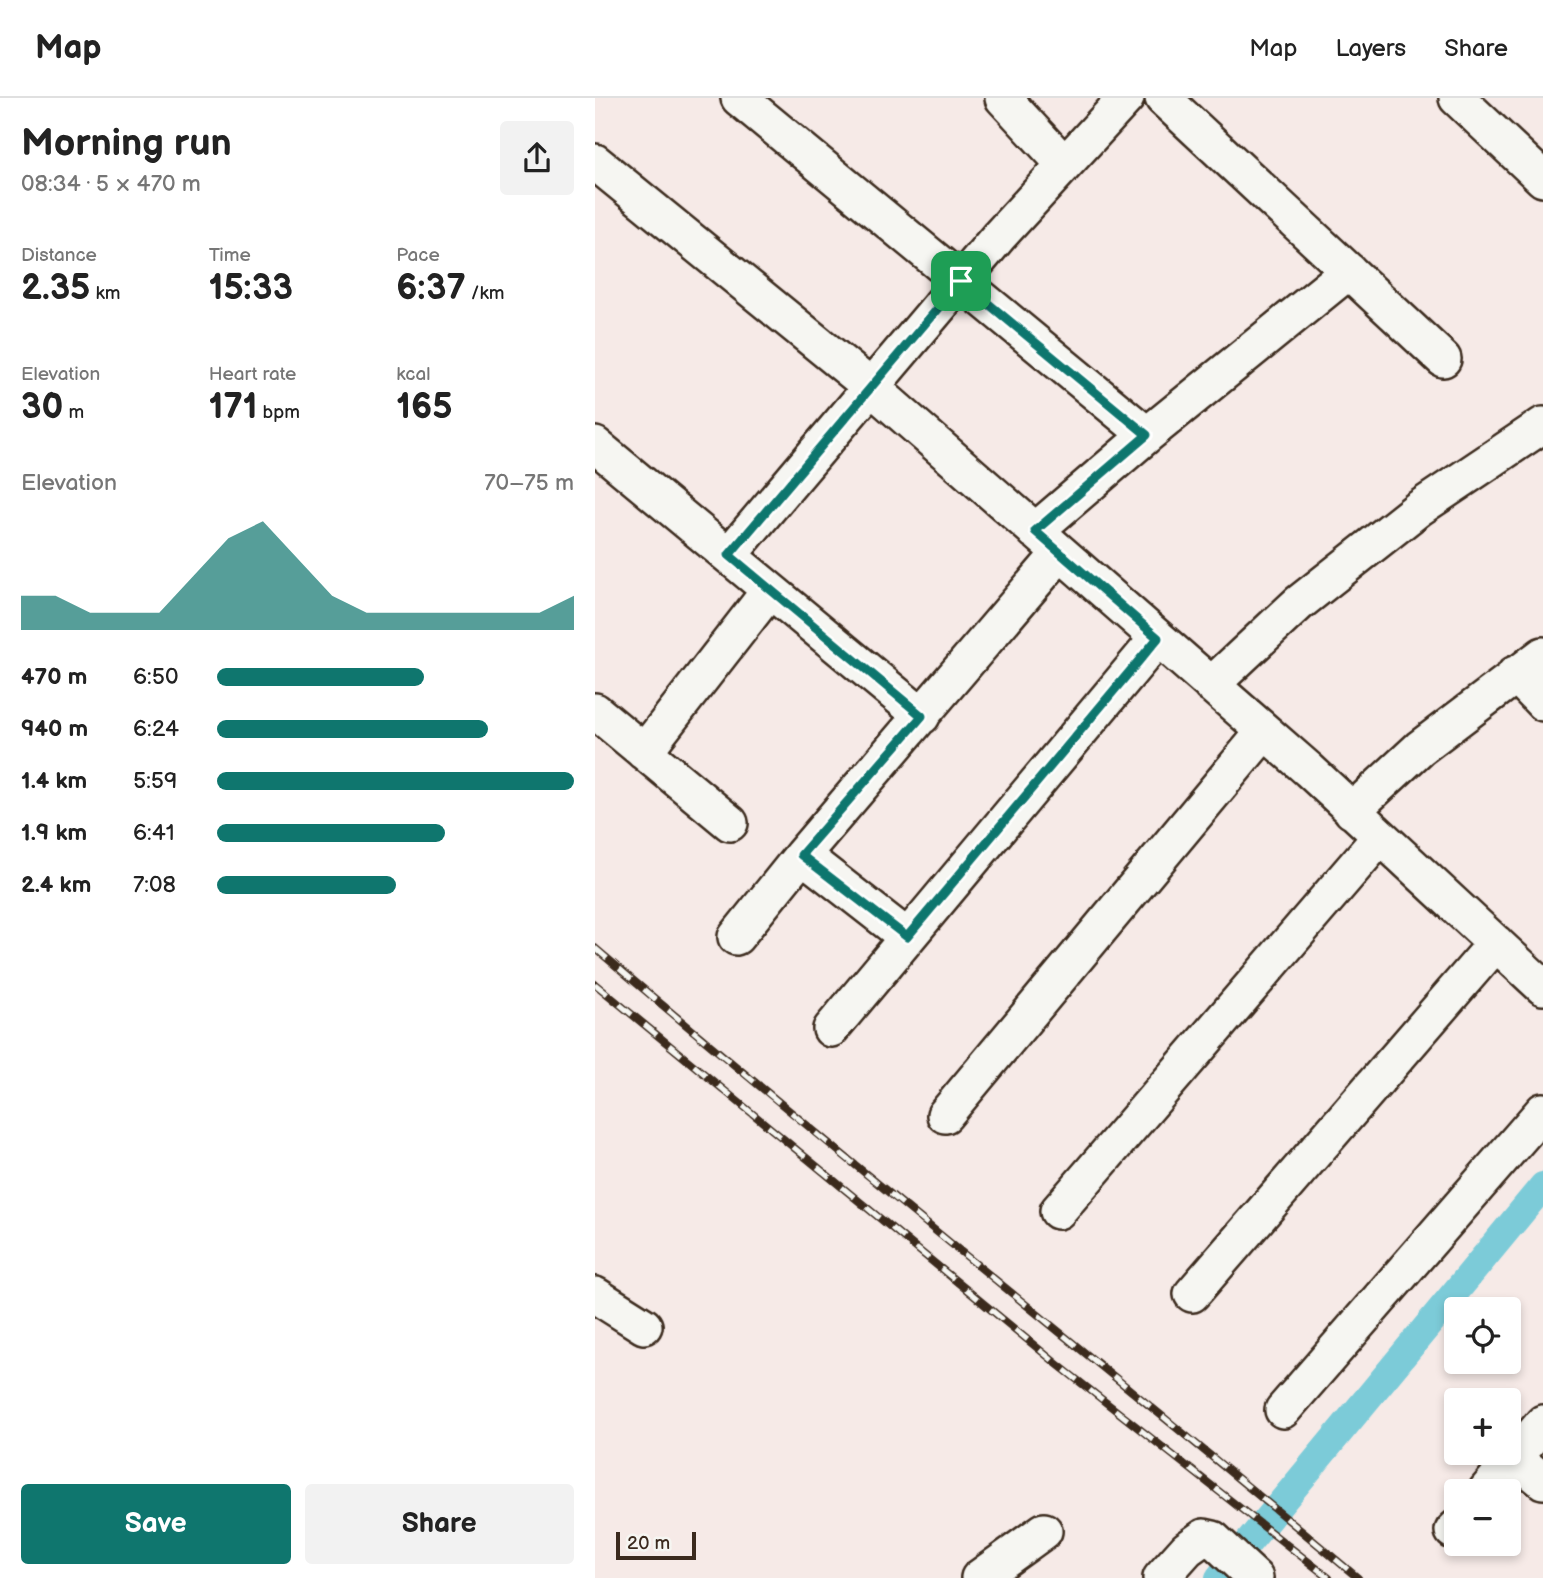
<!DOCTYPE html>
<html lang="en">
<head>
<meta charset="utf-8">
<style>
	body { margin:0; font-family:"Balsamiq Sans",sans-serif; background:#f2f2f2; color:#222; height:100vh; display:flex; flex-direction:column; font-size:26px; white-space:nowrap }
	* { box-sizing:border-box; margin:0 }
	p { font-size:23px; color:#767676 }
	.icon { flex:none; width:38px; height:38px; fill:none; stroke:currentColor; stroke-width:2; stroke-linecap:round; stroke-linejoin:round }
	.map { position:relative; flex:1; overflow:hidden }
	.drawer { display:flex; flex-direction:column; background:#fff; width:595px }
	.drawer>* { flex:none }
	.tools { position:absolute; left:849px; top:1199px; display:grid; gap:14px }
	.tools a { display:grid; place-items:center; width:77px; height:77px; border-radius:7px; background:#fff; box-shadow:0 4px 10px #0003; font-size:35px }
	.scale { position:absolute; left:21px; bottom:18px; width:80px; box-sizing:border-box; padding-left:7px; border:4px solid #3b2a1e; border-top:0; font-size:19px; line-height:24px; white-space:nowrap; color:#3b2a1e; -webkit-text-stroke:5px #f6f6f2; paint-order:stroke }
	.pin { position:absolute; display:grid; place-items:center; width:60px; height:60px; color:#fff; margin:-30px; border-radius:14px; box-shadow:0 4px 10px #0006 }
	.round { display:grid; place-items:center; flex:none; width:74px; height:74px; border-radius:7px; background:#f2f2f2 }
	.head { display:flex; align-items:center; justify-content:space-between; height:119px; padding:0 21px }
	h1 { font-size:38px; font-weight:600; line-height:52px }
	.figures { display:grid; grid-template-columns:repeat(3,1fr); gap:10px; height:119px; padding:7px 21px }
	.figures div { display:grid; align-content:center }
	.figures b { font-size:35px; font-weight:600 }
	.figures small { font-size:19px; font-weight:400 }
	.figures p { font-size:19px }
	.chart { height:196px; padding:14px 21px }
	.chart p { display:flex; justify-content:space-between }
	.chart svg { width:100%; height:126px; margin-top:7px; fill:#0f766e; opacity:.7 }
	.primary-button { display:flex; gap:14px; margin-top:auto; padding:14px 21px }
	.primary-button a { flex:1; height:80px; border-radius:7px; background:#0f766e; color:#fff; font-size:28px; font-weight:600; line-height:80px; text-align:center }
	.primary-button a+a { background:#f2f2f2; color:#222 }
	ul { padding:0 21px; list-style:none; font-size:23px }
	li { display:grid; grid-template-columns:112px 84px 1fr; align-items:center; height:52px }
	li i { height:18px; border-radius:9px; background:#0f766e }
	header { display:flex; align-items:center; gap:42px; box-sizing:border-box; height:98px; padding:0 35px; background:#fff; border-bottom:2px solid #e0e0e0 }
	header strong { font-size:33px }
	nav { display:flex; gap:38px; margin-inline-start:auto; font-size:24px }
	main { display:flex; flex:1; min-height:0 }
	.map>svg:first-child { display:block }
</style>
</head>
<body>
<header>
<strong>Map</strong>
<nav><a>Map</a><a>Layers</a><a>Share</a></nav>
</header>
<main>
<section class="drawer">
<div class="head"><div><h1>Morning run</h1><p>08:34 · 5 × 470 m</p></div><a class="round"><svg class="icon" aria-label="share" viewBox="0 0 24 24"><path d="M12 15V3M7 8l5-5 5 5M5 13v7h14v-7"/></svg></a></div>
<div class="figures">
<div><p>Distance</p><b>2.35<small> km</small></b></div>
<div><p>Time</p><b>15:33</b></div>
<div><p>Pace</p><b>6:37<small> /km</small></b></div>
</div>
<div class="figures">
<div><p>Elevation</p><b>30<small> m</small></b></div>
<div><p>Heart rate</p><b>171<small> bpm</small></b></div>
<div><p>kcal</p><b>165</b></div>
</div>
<div class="chart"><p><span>Elevation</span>70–75 m</p>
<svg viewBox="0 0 160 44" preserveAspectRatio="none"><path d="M0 44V32L10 32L20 38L30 38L40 38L50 25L60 12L70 6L80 19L90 32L100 38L110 38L120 38L130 38L140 38L150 38L160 32V44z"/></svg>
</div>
<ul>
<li><b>470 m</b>6:50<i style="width:58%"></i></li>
<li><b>940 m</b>6:24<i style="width:76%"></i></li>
<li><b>1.4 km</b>5:59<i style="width:100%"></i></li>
<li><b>1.9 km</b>6:41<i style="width:64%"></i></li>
<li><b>2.4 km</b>7:08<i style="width:50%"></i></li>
</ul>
<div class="primary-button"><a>Save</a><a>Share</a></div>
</section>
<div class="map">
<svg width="948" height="1480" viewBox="0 0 948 1480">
	<rect width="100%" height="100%" fill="#f6eae7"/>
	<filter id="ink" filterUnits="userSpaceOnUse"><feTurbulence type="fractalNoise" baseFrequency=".0143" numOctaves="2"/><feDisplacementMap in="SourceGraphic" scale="14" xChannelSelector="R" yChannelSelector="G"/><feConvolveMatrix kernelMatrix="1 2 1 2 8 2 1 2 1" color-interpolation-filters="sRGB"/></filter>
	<g filter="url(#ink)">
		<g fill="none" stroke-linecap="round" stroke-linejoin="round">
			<!-- canal -->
			<path stroke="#7ccbd8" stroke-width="28" d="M624,1480L948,1088"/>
			<!-- minor casing -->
			<g stroke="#3b2a1e" stroke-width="40">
				<path id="minor" d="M144,0L552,337
					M408,0L469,66
					M568,0L848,261
					M862,0L948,81
					M0,64L276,289L714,672L948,889
					M0,347L327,618
					M440,433L552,337L754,173
					M134,457L404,138L531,0
					M920,576L948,605
					M616,587L704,505L823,411L948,327
					M0,613L135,725
					M49,654L175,492
					M757,713L825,650L948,557
					M207,757L312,839
					M141,839L207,757L465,455
					M236,931L563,540
					M350,1017L669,634
					M463,1113L785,739
					M597,1196L901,845
					M0,1197L49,1228
					M688,1312L948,1013
					M919,1359L948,1383
					M891,1393L948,1325
					M858,1433L861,1430
					M384,1480L449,1433
					M566,1480L592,1451L609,1439L618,1441L660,1480"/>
			</g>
			<!-- minor -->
			<use href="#minor" stroke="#f6f6f2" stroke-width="35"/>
			<!-- rail casing -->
			<g stroke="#3b2a1e" stroke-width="8">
				<path id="rail" d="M0,850C251,1064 510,1268 763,1480
					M0,886L462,1266L734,1480"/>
			</g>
			<!-- rail -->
			<use href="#rail" stroke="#f6f6f2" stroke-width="5" stroke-dasharray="16" stroke-linecap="butt"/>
		</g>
	</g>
	<g fill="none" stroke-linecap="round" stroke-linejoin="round" filter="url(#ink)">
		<!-- route casing -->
		<g stroke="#fff" stroke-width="14">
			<path id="route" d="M366,183L552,337L440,433L563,540L312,839L206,757L327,618L134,457Z"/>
		</g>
		<!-- route -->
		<use href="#route" stroke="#0f766e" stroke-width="9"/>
	</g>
</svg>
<div class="tools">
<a><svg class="icon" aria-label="locate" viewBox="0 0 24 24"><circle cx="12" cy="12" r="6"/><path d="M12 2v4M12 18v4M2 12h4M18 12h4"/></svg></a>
<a>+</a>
<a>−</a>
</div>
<div class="scale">20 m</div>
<div class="pin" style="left:366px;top:183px;background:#1e9e55"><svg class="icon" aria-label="arrive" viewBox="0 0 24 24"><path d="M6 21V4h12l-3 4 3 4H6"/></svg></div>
</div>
</main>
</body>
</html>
